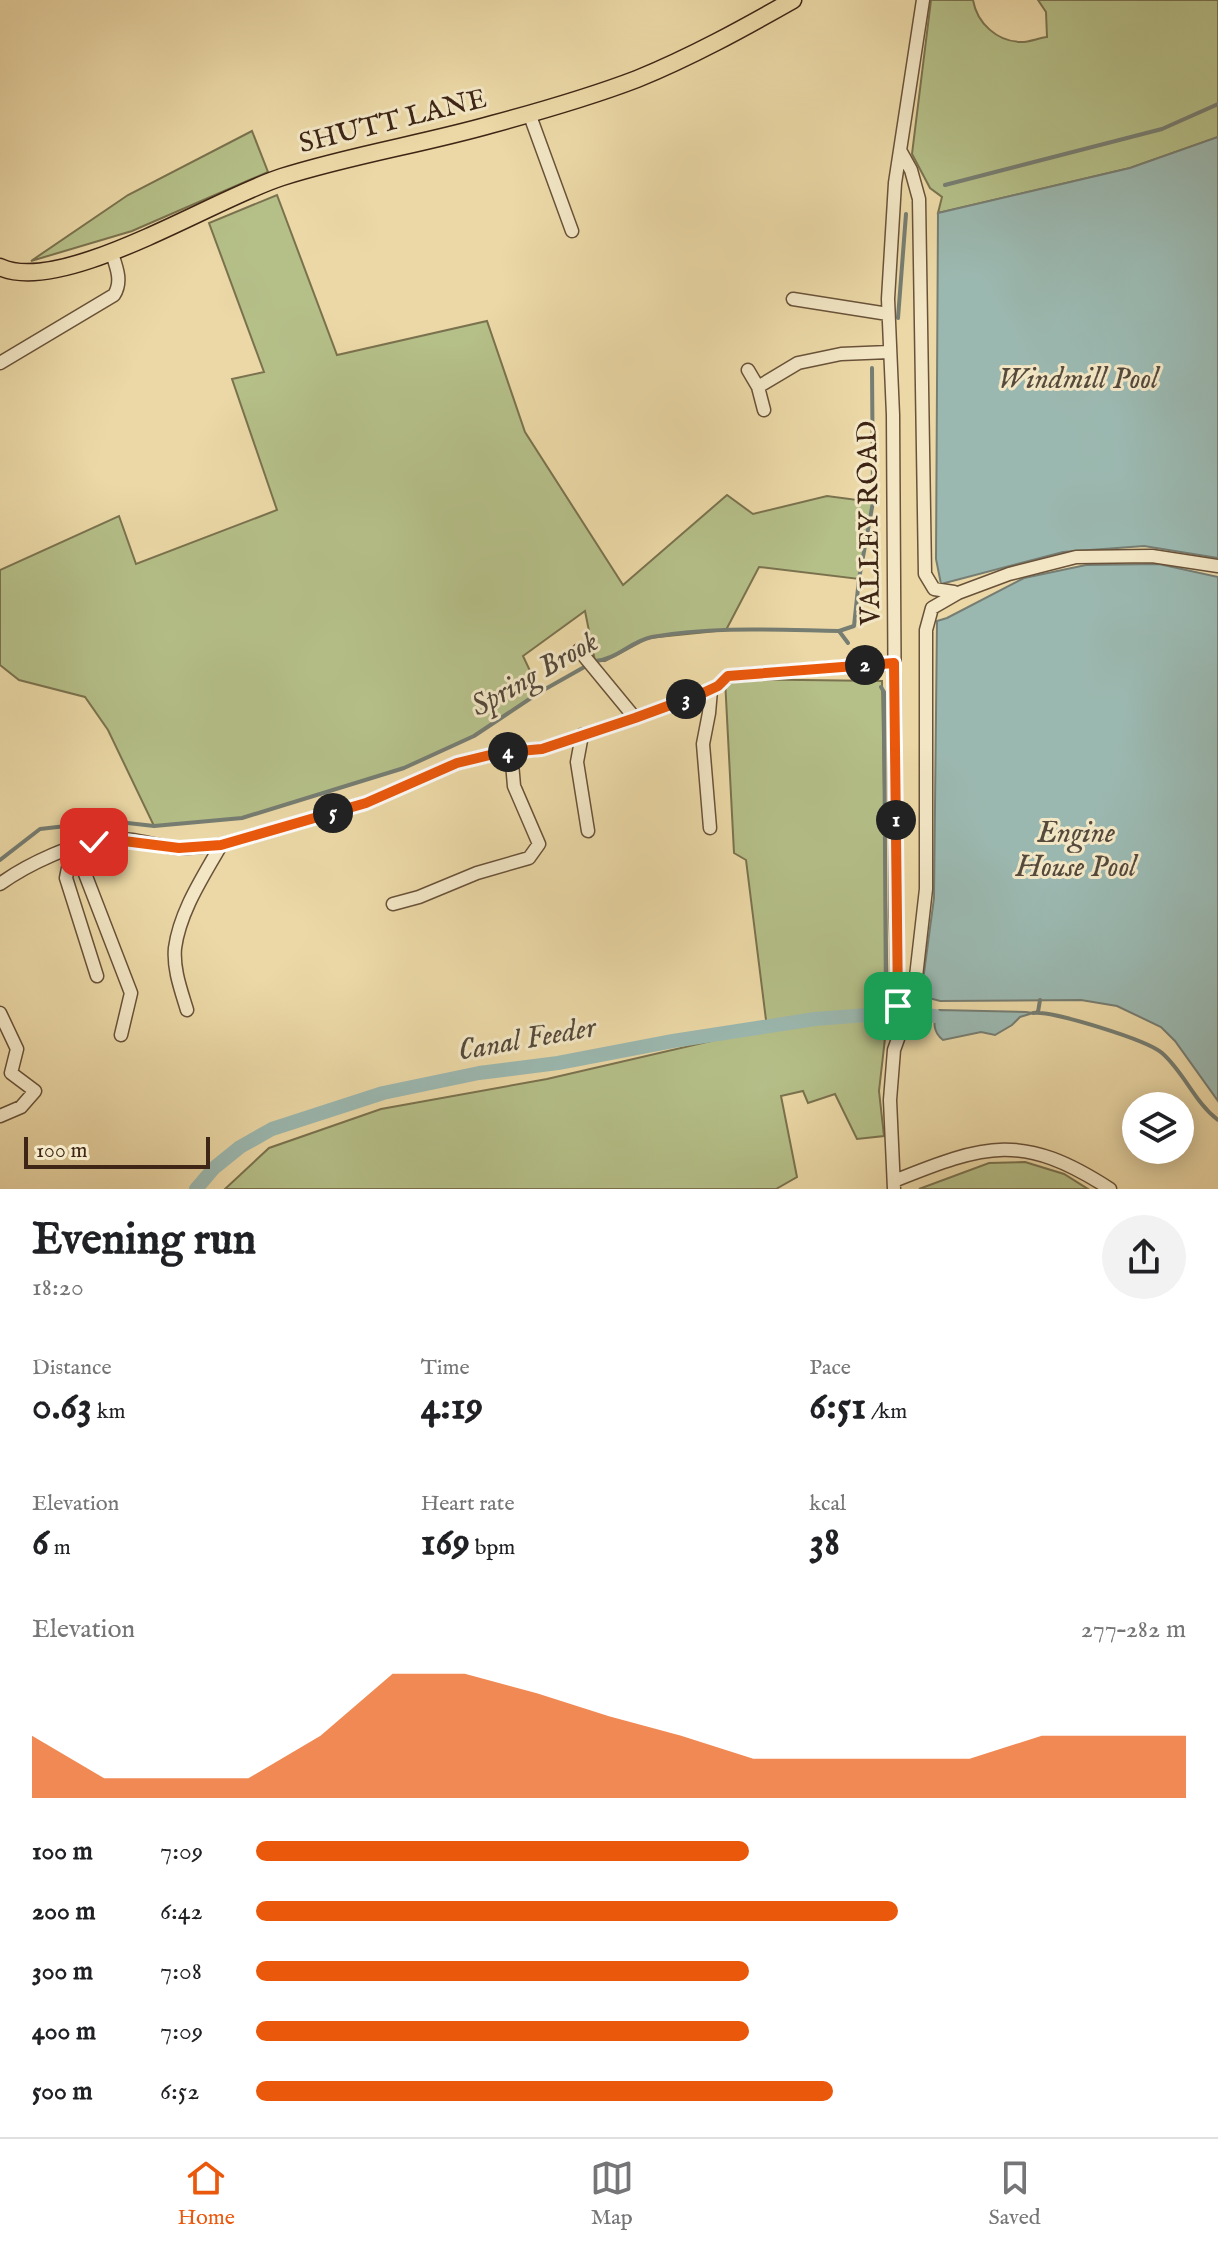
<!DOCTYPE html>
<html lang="en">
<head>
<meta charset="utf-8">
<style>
	body { margin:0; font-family:"IM FELL English",serif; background:#f2f2f2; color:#202124; height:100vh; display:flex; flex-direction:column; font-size:30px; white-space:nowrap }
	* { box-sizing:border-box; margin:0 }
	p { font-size:26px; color:#757577 }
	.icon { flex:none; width:44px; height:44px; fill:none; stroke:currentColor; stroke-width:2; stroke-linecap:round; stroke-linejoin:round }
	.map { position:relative; height:1189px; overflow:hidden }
	.side { display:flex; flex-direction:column; background:#fff; flex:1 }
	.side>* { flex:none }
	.buttons { position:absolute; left:1122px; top:1092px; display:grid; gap:16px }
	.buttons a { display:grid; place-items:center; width:72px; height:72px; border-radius:50%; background:#fff; box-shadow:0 4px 20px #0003; font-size:40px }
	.scale { position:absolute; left:24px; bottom:20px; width:186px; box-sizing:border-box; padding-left:8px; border:4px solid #3e2515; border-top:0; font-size:22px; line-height:28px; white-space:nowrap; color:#3e2515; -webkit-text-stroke:6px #f2e6c5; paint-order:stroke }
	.pin { position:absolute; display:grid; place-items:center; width:68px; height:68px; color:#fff; margin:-34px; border-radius:16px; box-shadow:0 4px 12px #0006 }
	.km { position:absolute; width:40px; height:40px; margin:-20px; border-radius:50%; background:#222; color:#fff; font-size:22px; line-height:40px; text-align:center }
	.round { display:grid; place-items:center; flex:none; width:84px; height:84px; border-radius:42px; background:#f2f2f2 }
	.head { display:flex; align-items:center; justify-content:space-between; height:136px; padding:0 32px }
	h1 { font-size:44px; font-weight:700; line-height:60px }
	.metrics { display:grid; grid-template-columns:repeat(3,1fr); gap:12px; height:136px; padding:8px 32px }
	.metrics div { display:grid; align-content:center }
	.metrics b { font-size:40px; font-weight:700 }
	.metrics small { font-size:22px; font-weight:400 }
	.metrics p { font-size:22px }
	.chart { height:224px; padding:16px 32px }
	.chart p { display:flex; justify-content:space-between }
	.chart svg { width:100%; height:144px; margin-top:8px; fill:#ea580c; opacity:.7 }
	ul { padding:0 32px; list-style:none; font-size:26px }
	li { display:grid; grid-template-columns:128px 96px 1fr; align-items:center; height:60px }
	li i { height:20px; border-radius:10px; background:#ea580c }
	.tabs { display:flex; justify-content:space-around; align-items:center; height:112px; border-top:2px solid #e0e0e0; background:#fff; font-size:22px; color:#757577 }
	.tabs a { display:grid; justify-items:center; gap:4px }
	.tabs .current { color:#ea580c }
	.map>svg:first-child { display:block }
</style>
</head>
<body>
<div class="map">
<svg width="1218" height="1189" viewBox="0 0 1218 1189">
	<rect width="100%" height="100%" fill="#ebd8a6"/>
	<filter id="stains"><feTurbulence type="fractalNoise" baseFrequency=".0025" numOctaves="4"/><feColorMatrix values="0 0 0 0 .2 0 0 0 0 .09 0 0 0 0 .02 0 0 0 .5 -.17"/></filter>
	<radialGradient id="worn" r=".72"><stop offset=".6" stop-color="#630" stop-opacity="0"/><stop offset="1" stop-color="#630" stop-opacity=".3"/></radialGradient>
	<!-- green -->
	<path fill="#b5bf88" stroke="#7a724e" stroke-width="2" d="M931,0H973C977,23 997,42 1022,42C1029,42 1039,38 1047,37L1046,12L1038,0H1218V137L1130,168L938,213L942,197L930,188L912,154Z
		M252,131L268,172L132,231L31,261L128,195Z
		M277,195L337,355L487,321L525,432L623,585L727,495L753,514L827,496L873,502L859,579L759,567L726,630L648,638L605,661H595L585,611L523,656L540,692L474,736L404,768L242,818L154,826L108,730L85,697L19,680L0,665V570L119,516L136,564L277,510L232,379L264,372L209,223Z
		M725,679L882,681L888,1012L879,1091L884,1136L857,1139L835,1094L808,1103L803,1091L781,1096L797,1177L776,1189H225L269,1148L381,1109L547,1079L767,1028L746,860L734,853Z
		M1025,1162L1064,1174L1088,1189H919L989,1163Z"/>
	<!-- water -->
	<path fill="#9bb8b0" stroke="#767d72" stroke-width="2" d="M1218,137V558L1144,546L1063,552L941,584L936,559L938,213L1130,168Z
		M1159,564L1218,577V1101L1175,1041L1161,1027L1117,1006L1081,1000L940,1001L929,998L922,988L934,898L937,621L947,618L1024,578L1086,565Z
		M939,1010L1026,1012L1033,1013L1020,1017L1012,1025L995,1035L981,1032L943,1040C933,1032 932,1021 939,1010Z"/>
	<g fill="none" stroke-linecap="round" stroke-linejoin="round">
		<!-- stream -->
		<path stroke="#767d72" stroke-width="4" d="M945,185L1162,129L1218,104
			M898,318L906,214
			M839,631L848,643
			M881,687L884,692L886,1012
			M0,860L40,829L110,821L154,826L242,818L404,768L474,736L540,692L595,661C616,660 631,641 652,637C713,626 777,630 839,631L854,626L859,579L873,502L872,368
			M1038,1012L1040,1000
			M1033,1013C1054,1011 1147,1040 1162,1053C1184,1072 1195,1103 1218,1120
			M911,1030L916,1015"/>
		<!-- canal -->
		<path stroke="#9bb8b0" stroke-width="14" d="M913,1014L935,1016
			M196,1189L214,1168L240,1147L272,1129L383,1093L479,1073L558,1063L673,1041L815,1019L893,1013"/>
		<!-- minor casing -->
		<g stroke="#695239" stroke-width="15">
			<path id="minor" d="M529,113L572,231
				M901,152L911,170L919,199L925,574L934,589L954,592
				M793,299L888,314
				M0,363L114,295C123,281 116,266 111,251
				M748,370L758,387L764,410
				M758,387L798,363L841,354L889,352
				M579,650L635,718
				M582,735L577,762L588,831
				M710,828L703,744L709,713L711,690
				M94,842L82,866L131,993L121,1035
				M72,848L66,878L97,976
				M0,884C26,865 76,841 109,839C131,837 155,846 177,848C191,849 207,846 221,845
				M393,904L419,897L477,873L529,858L539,844L514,786L512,763L520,751
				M187,1010C181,990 173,969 175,948C180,911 203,877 221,845L366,803L457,763L498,753L542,749L635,718L703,693L718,686L728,676L894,663
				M0,1013L17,1049L11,1073L35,1091L21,1107L0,1116
				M902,1022L898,1006L896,916L893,415L888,299L895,183L923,0
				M894,1181C986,1144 1022,1132 1110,1189
				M894,1189L890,1100L894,1050L914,994L926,889V630L932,608L958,593L1009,574L1076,557L1152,556L1218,566"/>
		</g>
		<!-- major casing -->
		<g stroke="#3e2515" stroke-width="19">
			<path id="major" d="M0,267C62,296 215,198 282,177C351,155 423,144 493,124C541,111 590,97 637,79C691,57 742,29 793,0"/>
		</g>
		<!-- minor -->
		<use href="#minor" stroke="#f2e6c5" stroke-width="12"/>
		<!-- major -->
		<use href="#major" stroke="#ebd8a6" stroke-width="16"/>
	</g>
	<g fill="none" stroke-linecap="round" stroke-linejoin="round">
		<!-- route casing -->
		<g stroke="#fff" stroke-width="16">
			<path id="route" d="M94,842L108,839L179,848L221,845L366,803L457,763L498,753L542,749L635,718L703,693L718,686L728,676L894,663L898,1006"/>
		</g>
		<!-- route -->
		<use href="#route" stroke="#ea580c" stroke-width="10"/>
	</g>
	<g text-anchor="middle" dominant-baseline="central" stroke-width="6" stroke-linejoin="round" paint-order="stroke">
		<!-- street labels -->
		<g font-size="28" fill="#3e2515" stroke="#f2e6c5">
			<text transform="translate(393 122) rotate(-14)">SHUTT LANE</text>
			<text transform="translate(870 523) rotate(-91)">VALLEY ROAD</text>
		</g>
		<!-- water labels -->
		<g font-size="30" font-style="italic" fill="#554a3c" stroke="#f2e6c5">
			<text x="1078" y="380">Windmill Pool</text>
			<text transform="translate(535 675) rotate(-30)">Spring Brook</text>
			<text x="1076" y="834">Engine<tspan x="1076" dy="34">House Pool</tspan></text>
			<text transform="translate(527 1040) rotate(-10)">Canal Feeder</text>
		</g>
	</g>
	<rect width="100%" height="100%" filter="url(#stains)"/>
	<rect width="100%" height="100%" fill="url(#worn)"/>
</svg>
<div class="buttons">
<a><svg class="icon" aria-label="layers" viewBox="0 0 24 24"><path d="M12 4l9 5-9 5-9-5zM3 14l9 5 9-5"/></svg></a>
</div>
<div class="scale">100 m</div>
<div class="pin" style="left:898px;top:1006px;background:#1e9e55"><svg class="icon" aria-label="arrive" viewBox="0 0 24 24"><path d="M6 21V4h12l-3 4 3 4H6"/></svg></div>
<div class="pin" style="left:94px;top:842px;background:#d93025"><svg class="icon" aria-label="check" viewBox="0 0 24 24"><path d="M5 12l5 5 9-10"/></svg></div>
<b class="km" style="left:896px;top:820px">1</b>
<b class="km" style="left:865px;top:665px">2</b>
<b class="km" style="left:686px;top:699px">3</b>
<b class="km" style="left:508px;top:752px">4</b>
<b class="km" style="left:333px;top:813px">5</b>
</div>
<section class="side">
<div class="head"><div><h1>Evening run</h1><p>18:20</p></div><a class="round"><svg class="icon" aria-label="share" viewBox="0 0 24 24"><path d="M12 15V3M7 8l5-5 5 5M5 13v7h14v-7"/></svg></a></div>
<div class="metrics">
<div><p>Distance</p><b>0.63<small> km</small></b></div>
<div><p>Time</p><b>4:19</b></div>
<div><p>Pace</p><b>6:51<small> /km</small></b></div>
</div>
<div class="metrics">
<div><p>Elevation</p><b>6<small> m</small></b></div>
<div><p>Heart rate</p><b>169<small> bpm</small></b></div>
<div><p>kcal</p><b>38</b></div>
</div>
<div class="chart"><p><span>Elevation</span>277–282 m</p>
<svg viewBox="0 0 160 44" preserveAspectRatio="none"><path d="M0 44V25L10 38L20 38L30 38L40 25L50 6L60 6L70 12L80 19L90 25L100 32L110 32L120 32L130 32L140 25L150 25L160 25V44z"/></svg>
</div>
<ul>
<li><b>100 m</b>7:09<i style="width:53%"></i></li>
<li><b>200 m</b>6:42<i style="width:69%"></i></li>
<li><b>300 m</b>7:08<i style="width:53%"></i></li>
<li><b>400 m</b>7:09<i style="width:53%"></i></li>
<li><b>500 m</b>6:52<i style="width:62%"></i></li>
</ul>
</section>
<nav class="tabs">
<a class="current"><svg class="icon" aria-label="home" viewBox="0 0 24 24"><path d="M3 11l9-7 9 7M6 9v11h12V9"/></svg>Home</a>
<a><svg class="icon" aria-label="map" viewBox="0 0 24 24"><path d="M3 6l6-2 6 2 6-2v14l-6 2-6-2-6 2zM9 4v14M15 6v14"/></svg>Map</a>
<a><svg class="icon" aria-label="saved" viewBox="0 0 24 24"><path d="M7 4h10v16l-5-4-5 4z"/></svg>Saved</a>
</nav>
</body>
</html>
